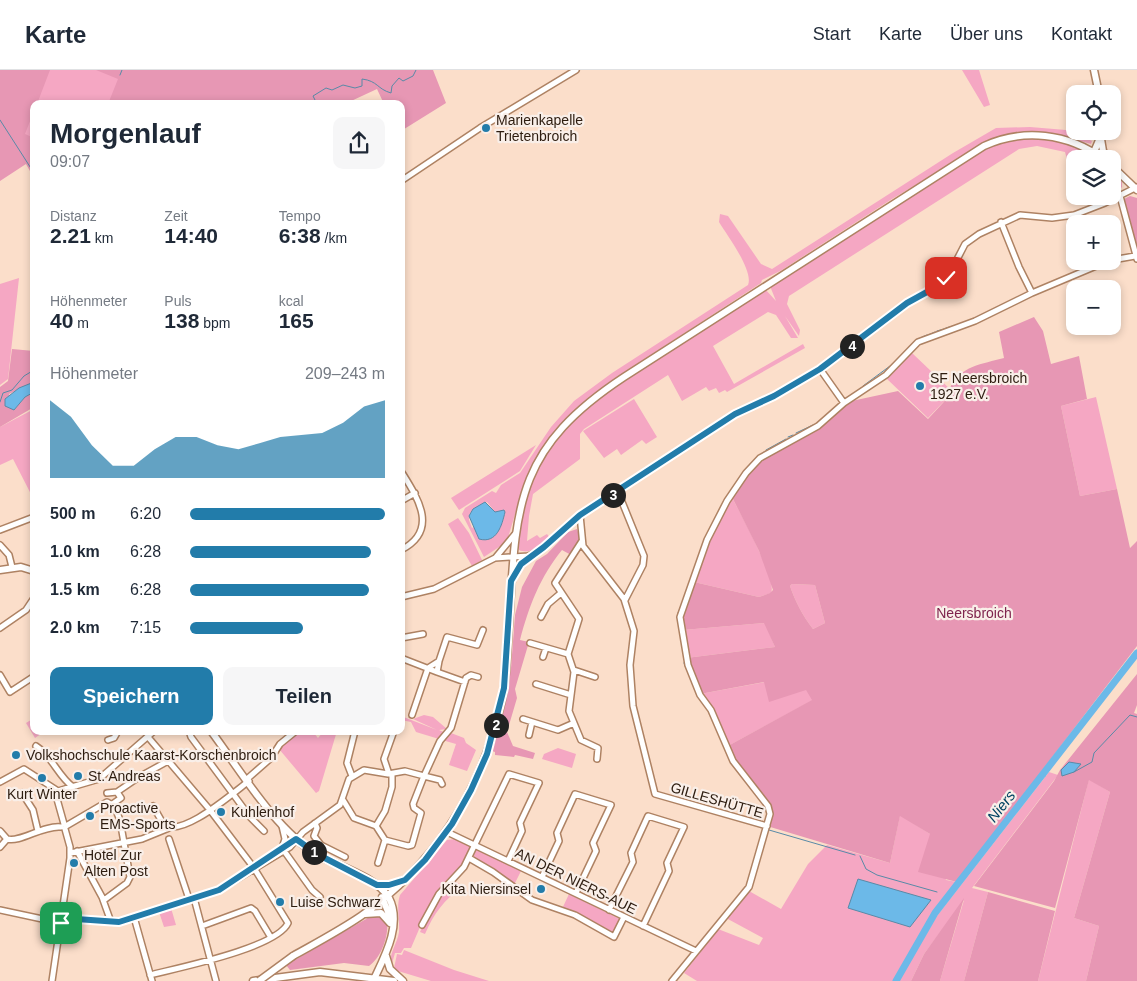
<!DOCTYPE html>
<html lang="de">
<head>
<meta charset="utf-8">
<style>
	body { margin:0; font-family:Helvetica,sans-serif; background:#f6f6f7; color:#1f2937; height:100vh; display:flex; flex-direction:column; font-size:19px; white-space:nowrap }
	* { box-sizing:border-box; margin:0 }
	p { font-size:16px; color:#747a83 }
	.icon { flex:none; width:28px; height:28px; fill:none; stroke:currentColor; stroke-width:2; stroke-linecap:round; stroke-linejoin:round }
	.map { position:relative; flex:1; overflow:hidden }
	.details { position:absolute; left:30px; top:30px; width:375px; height:635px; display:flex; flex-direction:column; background:#fff; border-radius:10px; box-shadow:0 2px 8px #0003 }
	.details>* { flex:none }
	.fabs { position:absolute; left:1066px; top:15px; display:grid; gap:10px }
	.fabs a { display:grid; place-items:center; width:55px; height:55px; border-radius:10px; background:#fff; box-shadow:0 2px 8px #0003; font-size:25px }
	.pin { position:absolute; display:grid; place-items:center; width:42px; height:42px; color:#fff; margin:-21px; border-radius:10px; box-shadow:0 2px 8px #0006 }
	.km { position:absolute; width:25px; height:25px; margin:-12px; border-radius:50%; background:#222; color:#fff; font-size:14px; line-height:25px; text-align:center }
	.round { display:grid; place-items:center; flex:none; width:52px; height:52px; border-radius:10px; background:#f6f6f7 }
	.overview { display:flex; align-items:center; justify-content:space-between; height:85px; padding:0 20px }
	h1 { font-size:28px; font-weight:700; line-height:38px }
	.stats { display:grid; grid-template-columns:repeat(3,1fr); gap:8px; height:85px; padding:5px 20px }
	.stats div { display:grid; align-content:center }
	.stats b { font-size:21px; font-weight:700 }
	.stats small { font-size:14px; font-weight:400 }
	.stats p { font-size:14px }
	.chart { height:140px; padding:10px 20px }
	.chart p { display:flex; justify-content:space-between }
	.chart svg { width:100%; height:90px; margin-top:5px; fill:#227caa; opacity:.7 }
	.primary-button { display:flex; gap:10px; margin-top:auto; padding:10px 20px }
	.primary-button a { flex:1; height:58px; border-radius:10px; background:#227caa; color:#fff; font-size:20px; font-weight:700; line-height:58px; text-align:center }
	.primary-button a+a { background:#f6f6f7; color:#1f2937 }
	ul { padding:0 20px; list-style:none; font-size:16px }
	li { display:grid; grid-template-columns:80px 60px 1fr; align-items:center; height:38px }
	li i { height:12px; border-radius:6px; background:#227caa }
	header { display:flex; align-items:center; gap:30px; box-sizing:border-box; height:70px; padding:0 25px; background:#fff; border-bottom:1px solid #e0e1e3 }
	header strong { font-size:24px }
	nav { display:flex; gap:28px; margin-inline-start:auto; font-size:18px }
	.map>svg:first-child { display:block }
</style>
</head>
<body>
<header>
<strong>Karte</strong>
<nav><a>Start</a><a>Karte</a><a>Über uns</a><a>Kontakt</a></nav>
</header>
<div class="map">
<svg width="1137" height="911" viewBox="0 0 1137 911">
	<rect width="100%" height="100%" fill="#fbdeca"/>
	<!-- green -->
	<path fill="#f5a7c3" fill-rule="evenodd" d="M0,0H416L317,34H34V102Z
		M962,0H979L990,35L984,37Z
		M1030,57L1066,60L1092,71L1091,74L1047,62H1024L993,69L892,129L782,200L762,210L761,213L608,313L572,343L549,369L535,391L525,411L507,471L504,476L502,475L484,487L462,444L465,438L492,421L496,423L501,415L520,403L551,357L574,331L612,303L748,215C754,201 727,165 719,152L720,144L728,146L761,194L772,199L953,83L996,58ZM487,432L495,442H505L472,458L469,450L470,443Z
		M1031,67L1067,73L1097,89H1075V109L1073,110L1065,82L1037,76L1019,79L789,226L787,234L800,260L799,266L785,246L798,268H791L776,245L768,242L713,276L734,314L803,274L805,278L727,322L725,320L719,323L716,318L709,321L706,317L682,331L668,305L584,359L580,364V389L533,424L529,446L527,471L537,465L540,468L547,464L550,468C542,476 530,485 519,480C516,473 519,458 521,448C533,394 557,360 601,326L765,219L776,231L770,216L972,85L997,74Z
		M1113,103L1122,112V117L1113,126Z
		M19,208L8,309L0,315V214Z
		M912,283L953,322L928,348L887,309Z
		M1096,327L1117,419L1080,426L1061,336Z
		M634,329L657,367L646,374L642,370L621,385L617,379L604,388L583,361Z
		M34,339V430L13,389L0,395V357Z
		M536,375L520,401L459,440L451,428Z
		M732,427C739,442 778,511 771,523L759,527L694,512L709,469Z
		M458,448L469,463L482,490L472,496L448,454Z
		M792,514L815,515L825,553L813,559C803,546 795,531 790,516Z
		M765,553L775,577L686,588L683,560Z
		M765,612L806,619L813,630L726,677L700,624Z
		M424,645L433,647L447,659L439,660L446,663L439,669L416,662L411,652L401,650V646L437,660L413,649Z
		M34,648V661H45L35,668L26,653Z
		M300,661H312L318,668L324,661H337L319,721L316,723L279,679Z
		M451,663L464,668L466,673L476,680L467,701L449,695L456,674L442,670Z
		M558,678L576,684L572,698L542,689L544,684Z
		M1049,702L1058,705L972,818L988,822L964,911H940L964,830L924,884L911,911H898L937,846Z
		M1089,709L1110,722L1074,848L1099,856L1086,911H1038Z
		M900,745L930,764L946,810L957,812L933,844L894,911H697L684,903L718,859L759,875L763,868L726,848L749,821L781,839L808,794L827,775L890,793Z
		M455,769L471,776L462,797L432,829L411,878H404L401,883H395L391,897C388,884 397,875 399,862C400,849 396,837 400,825L447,770Z
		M476,779L521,801L514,815L473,788Z
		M453,810L463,816C444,830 434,843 425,864L420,862L433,833Z
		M569,824L620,849L614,863H609L562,839Z
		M171,838L176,855L164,857L159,842Z
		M404,880L454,900L489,911H431L398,901L394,898L397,884L402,885Z"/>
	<!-- forest -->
	<path fill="#e797b4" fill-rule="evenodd" d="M0,0H50L37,34H34V41L25,64L34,68V108L26,94L0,111Z
		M96,0H433L446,33L401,61V34H384L377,19L349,32V34H108L118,9Z
		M1130,126L1137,128V177L1123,132L1124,129Z
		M1034,247L1043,261L1051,294L1079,286L1087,329L1061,336L1080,426L1117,419L1130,478L1137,471V576L957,812L918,802L930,764L900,746L890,793L767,756L770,741L726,677L812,630L806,620L769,632L764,612L700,624L686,588L775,577L764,553L683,560L680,547L694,512L759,527L770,523L773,520L759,481L732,427L751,398L763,386L818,357L847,332L898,321L928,349L953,322L950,318C960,296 982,294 1004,288L999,262ZM792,514L815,515L825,553L813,559C803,546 795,531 790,516Z
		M12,279L34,281V312L9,324L14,340L25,327L34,322V337L0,357V317L8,311Z
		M577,459L581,471L571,485L562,480C540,507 529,536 520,570L529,572L515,619L517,628L507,662L513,676L535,683L533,689L515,685L514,687L495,685V682L492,681L504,640L511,598L515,545L522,517L536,491L547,484L568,462Z
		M1137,604V635L1134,643L1137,644V911H1086L1099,856L1074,848L1110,722L1089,710L1055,838L974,816L1054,711L1060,700Z
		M988,822L1055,841L1038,911H964Z
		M964,828L940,911H911L924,884Z
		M373,845H378L387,852C389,866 381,888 369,896L344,893L290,900L286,895Z"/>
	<!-- water -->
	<path fill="#6cb9e8" stroke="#598aa7" d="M34,312V322L25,327L14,340L5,336V329L19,318Z
		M485,432L495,442L504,440L505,442C502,455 497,474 479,469L469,446L473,439Z
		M1069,692L1081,694L1074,702L1062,706L1061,700Z
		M858,809L931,830L910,857L848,838Z"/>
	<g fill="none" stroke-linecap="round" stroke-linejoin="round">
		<!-- stream -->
		<path stroke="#598aa7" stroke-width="1" d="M120,5L122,0
			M317,34L313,26L326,18L332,20L343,15L355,18L362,16V9C378,11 377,19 391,23L392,16L399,8L403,11L413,6L416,0
			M0,50L34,103
			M1083,198L1090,194
			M1058,209L1077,201
			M971,250L979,246
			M946,258L953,256
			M937,261L944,259
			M928,265L935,262
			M922,267L927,265
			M911,275L919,269
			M906,281L909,277
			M893,294L904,282
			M863,316L890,296
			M848,328L861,318
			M0,332L3,323L12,320L24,306L34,300
			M819,352L840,333
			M796,363L813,355
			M788,367L793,365
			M766,380L786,369
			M750,394L764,382
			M678,543L685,526
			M684,583V588
			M684,593L695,620
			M696,623L705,636
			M709,642L725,679
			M732,694L737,700
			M1074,702L1092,692L1094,683L1130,645L1137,647
			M1043,706H1045
			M769,760L855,785
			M860,786L866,799L877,805L937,822
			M945,828L946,829"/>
		<!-- river -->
		<path stroke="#6cb9e8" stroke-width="7" d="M896,911L935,843L1137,583"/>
		<!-- minor casing -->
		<g stroke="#ae8263" stroke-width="8">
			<path id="minor" d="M401,111L480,58L576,0
				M1120,126L1137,189
				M1001,152L1019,197L1032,223
				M1112,190L1135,186
				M820,299L844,333
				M401,401C417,427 440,460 401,480
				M618,422L644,486L643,495L625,530
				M401,431L415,423
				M580,445L583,476L624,529L634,561L630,595L633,636L655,724L767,756
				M0,460L34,447
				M582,471L555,513L579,549L568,584L574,602L569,641L581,670L598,678L597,689
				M0,475L9,485L12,497
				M496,487L515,464
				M513,508L521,494L528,486
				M401,527L434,519L495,488L529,486L540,480L580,445L735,344L774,326L820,299L907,233L940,214L949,205L965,174L979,164L1020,145L1052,148L1074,145L1105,133L1137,117
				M541,547L548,534L561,523
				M0,558L26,540L34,528
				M401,568L423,564
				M530,573L568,584
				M543,587L546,578
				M401,588L437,602L439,591L428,598
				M439,591L447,567L477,575L483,560
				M574,600L595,607
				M437,602L465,612
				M0,605L10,622L33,607
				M536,614L571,625
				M412,645L428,598
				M523,649L558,660L574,653
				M189,661L191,667L250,747L264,761
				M529,665L532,652
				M148,667L210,740L254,798L288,853C277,878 177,898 150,905
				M108,670L114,668L118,661
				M36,676C52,686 58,706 73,717
				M389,704L384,689L394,661
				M352,706L347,693L355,661
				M247,709L271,688L280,674L296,661
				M0,712L24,699L58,721
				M442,714L440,710L424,706L440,671L451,658L466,608L471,605L478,607
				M58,721L99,709L154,661
				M58,721L57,729L64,754
				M22,723L33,740L38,761
				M107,723L117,722
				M343,730L354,748L376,756L385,770
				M111,735L121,728L117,722L139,707L168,691
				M153,736L161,750
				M163,753C179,771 234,722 249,711
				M315,753L317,758L314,766L321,775L345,787
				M66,756L107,732L114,736L120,750L130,807L127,813L104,830
				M282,756L285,769L282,778
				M376,756L385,741L392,717V704
				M0,761L7,769
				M447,762L696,881
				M7,769C20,773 43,755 61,757
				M169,769L189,829
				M0,777L7,769
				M282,778L312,820L320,827
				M77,781L102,827L111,852
				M70,783L142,769L169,758
				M469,788L493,802L532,830L575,845L614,867L624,847
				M542,807L559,771L557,763L575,724L611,735L593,773L596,781L576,823
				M194,828L216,911
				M0,840L61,853
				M609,840L633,792L631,783L648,746L684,757L667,793L669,801L643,856
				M134,847L152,911
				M62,848L119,852L219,820L290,777L303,762L340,735L349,709L364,700L388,704L405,701L424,706L413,734L414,738L421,743L412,775L408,776L385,770L378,793
				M422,855L439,824L464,797L509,704L539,713L520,753L522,761L508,791
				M202,856L251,838L255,841L270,866
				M52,911L70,788V777L65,759
				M672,911L749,817L770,744L768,736L733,691L711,640L700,625L688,595L680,547L707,470L727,431L746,403L760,388L818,356L844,333L886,305L918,272L975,251L1032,223L1108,191"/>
		</g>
		<!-- major casing -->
		<g stroke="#ae8263" stroke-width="9">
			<path id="major" d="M1094,0L1099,24
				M1101,69L1103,81L1108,89
				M1094,82L1103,61
				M1112,96L1137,120
				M0,500L21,497L34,501
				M211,661C240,700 276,761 318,785C338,796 377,807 389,828C402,853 386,884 375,907
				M378,815L388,816L402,811
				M382,827L390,847
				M365,844L381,843L390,853
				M293,886C316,873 339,861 361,846C433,796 480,723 500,638C507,611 507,583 509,555C516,435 515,379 624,307L984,76C1023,58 1068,63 1103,89
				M386,886L390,899L403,911
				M253,911L320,902L394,911"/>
		</g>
		<!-- minor -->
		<use href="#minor" stroke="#fff" stroke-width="5"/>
		<!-- major -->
		<use href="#major" stroke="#fff" stroke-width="6"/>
		<!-- major-bridge casing -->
		<g stroke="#ae8263" stroke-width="9" stroke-linecap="butt">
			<path id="major-bridge" d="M259,911L293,886"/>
		</g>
		<!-- major-bridge -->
		<use href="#major-bridge" stroke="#fff" stroke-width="6"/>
	</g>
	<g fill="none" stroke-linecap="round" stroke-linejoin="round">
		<!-- route casing -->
		<g stroke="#fff" stroke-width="10">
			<path id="route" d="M61,853L62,848L119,852L219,820L296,769L317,784L377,815H389L405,810L425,790L452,754L471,720L487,684L504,618L511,511L521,494L544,477L580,445L735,344L774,326L820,299L907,233L936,217L946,208"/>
		</g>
		<!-- route -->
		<use href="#route" stroke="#227caa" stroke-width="6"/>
	</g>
	<!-- markers -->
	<g fill="#227caa" stroke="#f9efe9" stroke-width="2">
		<circle cx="486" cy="58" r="5"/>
		<circle cx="920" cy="316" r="5"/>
		<circle cx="16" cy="685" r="5"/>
		<circle cx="78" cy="706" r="5"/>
		<circle cx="42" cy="708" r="5"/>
		<circle cx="221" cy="742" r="5"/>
		<circle cx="90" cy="746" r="5"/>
		<circle cx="74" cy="793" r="5"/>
		<circle cx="541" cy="819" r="5"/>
		<circle cx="280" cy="832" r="5"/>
	</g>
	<g text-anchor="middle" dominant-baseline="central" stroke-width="4.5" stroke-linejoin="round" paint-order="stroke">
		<!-- poi labels -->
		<g font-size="14" fill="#2d1c0f" stroke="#f9efe9" text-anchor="start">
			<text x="496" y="50">Marienkapelle<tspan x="496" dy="16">Trietenbroich</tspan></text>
			<text x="930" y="308">SF Neersbroich<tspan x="930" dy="16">1927 e.V.</tspan></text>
			<text x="26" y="685">Volkshochschule Kaarst-Korschenbroich</text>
			<text x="88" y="706">St. Andreas</text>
			<text x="42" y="724" text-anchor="middle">Kurt Winter</text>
			<text x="100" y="738">Proactive<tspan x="100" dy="16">EMS-Sports</tspan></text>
			<text x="231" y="742">Kuhlenhof</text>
			<text x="84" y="785">Hotel Zur<tspan x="84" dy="16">Alten Post</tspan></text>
			<text x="531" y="819" text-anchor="end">Kita Niersinsel</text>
			<text x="290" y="832">Luise Schwarz</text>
		</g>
		<!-- park labels -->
		<g font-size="14" fill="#7f234d" stroke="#f9efe9">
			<text x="974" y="543">Neersbroich</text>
		</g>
		<!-- street labels -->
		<g font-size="14" fill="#2d1c0f" stroke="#f9efe9">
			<text transform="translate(717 730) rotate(16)">GILLESHÜTTE</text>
			<text transform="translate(576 811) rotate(26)">AN DER NIERS-AUE</text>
		</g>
		<!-- water labels -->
		<g font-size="15" font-style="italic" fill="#004362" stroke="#f9efe9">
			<text transform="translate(1001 736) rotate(-52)">Niers</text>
		</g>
	</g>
</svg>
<div class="fabs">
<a><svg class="icon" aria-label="locate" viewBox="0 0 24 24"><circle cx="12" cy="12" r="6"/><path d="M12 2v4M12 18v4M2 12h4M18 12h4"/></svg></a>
<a><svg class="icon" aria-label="layers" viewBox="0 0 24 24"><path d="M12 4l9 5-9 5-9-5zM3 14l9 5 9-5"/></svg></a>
<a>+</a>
<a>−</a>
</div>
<div class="pin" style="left:61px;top:853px;background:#1e9e55"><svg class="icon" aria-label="arrive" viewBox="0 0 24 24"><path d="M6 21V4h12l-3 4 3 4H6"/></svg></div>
<div class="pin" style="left:946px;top:208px;background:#d93025"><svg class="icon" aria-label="check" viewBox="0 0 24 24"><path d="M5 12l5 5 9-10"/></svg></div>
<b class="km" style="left:314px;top:782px">1</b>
<b class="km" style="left:496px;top:655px">2</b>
<b class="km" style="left:613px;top:425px">3</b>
<b class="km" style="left:852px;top:276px">4</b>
<section class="details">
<div class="overview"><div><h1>Morgenlauf</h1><p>09:07</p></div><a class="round"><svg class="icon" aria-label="share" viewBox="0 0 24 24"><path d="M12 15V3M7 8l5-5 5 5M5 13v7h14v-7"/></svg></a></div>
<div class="stats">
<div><p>Distanz</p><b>2.21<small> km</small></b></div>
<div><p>Zeit</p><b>14:40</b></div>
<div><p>Tempo</p><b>6:38<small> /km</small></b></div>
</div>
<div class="stats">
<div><p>Höhenmeter</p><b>40<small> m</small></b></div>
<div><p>Puls</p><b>138<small> bpm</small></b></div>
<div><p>kcal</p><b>165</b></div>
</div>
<div class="chart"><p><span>Höhenmeter</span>209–243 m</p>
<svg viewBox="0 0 160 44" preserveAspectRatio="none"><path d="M0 44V6L10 14L20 28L30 38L40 38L50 30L60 24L70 24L80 28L90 30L100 27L110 24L120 23L130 22L140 17L150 9L160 6V44z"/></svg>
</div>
<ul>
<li><b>500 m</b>6:20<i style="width:100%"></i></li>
<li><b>1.0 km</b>6:28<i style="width:93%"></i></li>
<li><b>1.5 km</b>6:28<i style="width:92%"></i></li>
<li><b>2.0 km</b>7:15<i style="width:58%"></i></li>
</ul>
<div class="primary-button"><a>Speichern</a><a>Teilen</a></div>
</section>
</div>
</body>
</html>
